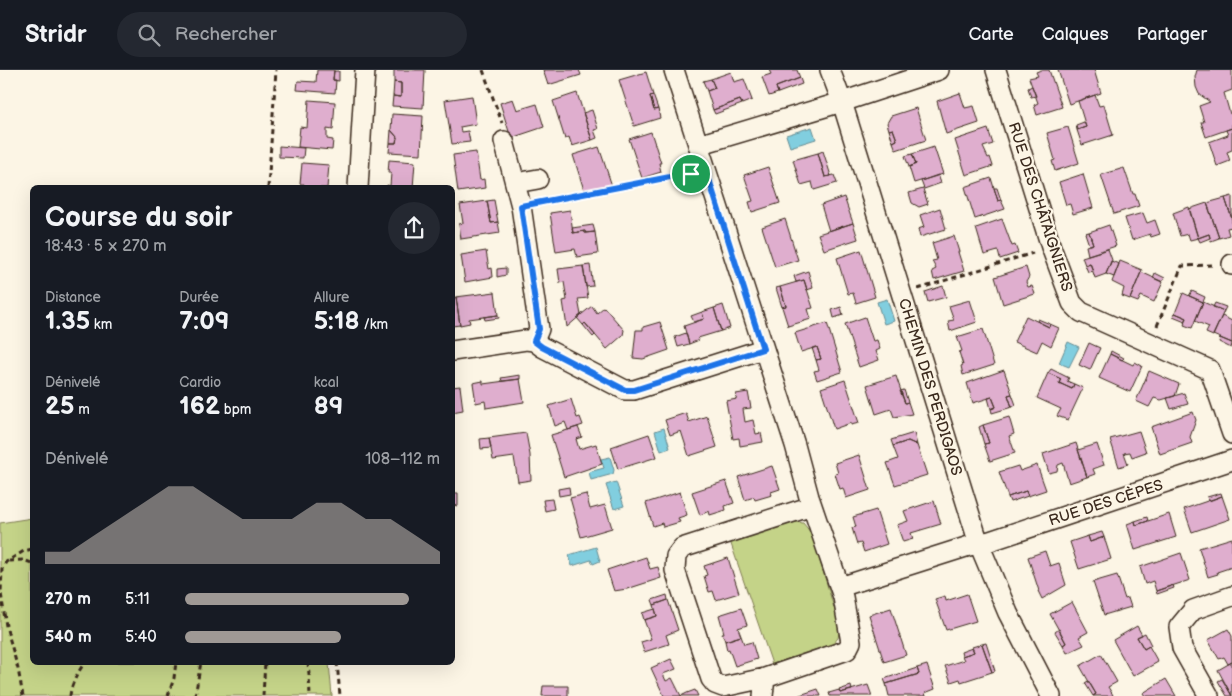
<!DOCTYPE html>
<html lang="fr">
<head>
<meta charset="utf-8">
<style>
	body { margin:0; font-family:"Balsamiq Sans",sans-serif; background:#242831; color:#f1f3f6; height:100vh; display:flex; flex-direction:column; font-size:19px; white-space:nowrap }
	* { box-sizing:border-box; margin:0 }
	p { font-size:16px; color:#9ea1a6 }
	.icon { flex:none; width:28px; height:28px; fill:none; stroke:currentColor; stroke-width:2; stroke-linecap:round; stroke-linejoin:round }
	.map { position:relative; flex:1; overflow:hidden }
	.sheet { position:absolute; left:30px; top:115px; width:425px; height:480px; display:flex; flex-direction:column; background:#171b24; border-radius:8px; box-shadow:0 5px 20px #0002 }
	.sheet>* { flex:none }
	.pin { position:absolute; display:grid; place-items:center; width:42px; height:42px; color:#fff; margin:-21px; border:2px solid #fff; border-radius:50%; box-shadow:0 1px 5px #0007 }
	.round { display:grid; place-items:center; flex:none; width:52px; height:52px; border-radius:26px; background:#242831 }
	.overview { display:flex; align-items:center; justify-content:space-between; height:85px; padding:0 15px }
	h1 { font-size:28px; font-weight:700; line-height:38px }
	.metrics { display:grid; grid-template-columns:repeat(3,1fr); gap:8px; height:85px; padding:5px 15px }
	.metrics div { display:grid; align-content:center }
	.metrics b { font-size:25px; font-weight:700 }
	.metrics small { font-size:14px; font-weight:400 }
	.metrics p { font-size:14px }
	.chart { height:140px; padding:10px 15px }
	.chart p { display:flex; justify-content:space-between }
	.chart svg { width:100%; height:90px; margin-top:5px; fill:#9f9995; opacity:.7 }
	ul { padding:0 15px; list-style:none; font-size:16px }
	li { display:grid; grid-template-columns:80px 60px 1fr; align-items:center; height:38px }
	li i { height:12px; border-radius:6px; background:#9f9995 }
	header { display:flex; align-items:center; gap:30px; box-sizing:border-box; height:70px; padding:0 25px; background:#171b24; border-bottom:1px solid #363941 }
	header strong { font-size:24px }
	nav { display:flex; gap:28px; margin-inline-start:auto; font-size:18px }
	.search { width:350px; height:45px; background:#242831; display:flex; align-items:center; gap:12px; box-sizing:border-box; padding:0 18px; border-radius:28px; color:#9ea1a6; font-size:19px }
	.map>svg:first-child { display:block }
</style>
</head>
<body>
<header>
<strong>Stridr</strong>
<div class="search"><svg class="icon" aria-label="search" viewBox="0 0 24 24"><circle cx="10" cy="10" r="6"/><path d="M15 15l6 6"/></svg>Rechercher</div>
<nav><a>Carte</a><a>Calques</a><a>Partager</a></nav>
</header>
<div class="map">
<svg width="1232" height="626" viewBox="0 0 1232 626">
	<rect width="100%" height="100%" fill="#fcf5e5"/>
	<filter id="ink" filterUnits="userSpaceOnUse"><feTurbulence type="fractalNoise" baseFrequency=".02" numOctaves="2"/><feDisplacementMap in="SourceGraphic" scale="10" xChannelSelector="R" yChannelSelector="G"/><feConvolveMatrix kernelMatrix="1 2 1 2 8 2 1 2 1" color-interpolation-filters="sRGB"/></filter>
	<g filter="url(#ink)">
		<!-- green -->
		<path fill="#c4d388" stroke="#807e53" d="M32,448V592L329,593L332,626H0V453Z
			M791,451L803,453L812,464L840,558L838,568L833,574L772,594L730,471Z"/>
		<!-- water -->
		<path fill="#81cedf" stroke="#658c92" d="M812,57L816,69L790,77L786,65Z
			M887,229L894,251L884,254L877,232Z
			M1068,272L1079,277L1069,297L1059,293Z
			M664,358L670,378L661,381L655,361Z
			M610,387L614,400L613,404L591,410L589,402L604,398L601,389Z
			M616,412L624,436L614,439L606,415Z
			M596,477L600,491L593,494L591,490L572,496L569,485Z"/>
		<!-- building -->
		<path fill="#dfaece" stroke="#3b2a1e" d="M317,0H334L333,10H336L335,23L297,20L298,11L316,12Z
			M394,0H425L423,38L392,36L393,26L401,27V13L394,12Z
			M543,0H579L581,5L548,15Z
			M769,0H797L800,8L776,17L778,23L769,26L762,7L771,4Z
			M1041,0H1049L1062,37L1037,45L1034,35L1038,33L1029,8L1038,6L1036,2Z
			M1058,0H1094L1101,23L1069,34Z
			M1197,0H1232V20L1224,23L1230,44L1232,43V58L1206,67L1201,52H1204L1199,36L1210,32L1199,24L1196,17L1195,7Z
			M334,1H339V11L333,10Z
			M646,2L653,25L650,26L654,40L658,39L660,48L634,56L619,10Z
			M731,2L734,12L744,9L752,30L742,34L740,30L713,40L707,21L715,18L711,9Z
			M800,8L802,14L778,23L776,17Z
			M711,9L715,18L707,21L703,11Z
			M394,12L401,13V27L393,26Z
			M1032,16L1036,26L1031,27L1028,18Z
			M577,23L592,70L572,76L569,67L565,69L553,31Z
			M960,23L965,38L974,36L979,53L946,64L937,31Z
			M653,25L658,39L654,40L650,26Z
			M1095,25L1099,36L1104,35L1113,65L1082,75L1077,60L1086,57L1078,31Z
			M472,26L476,54L460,57L461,62L468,61L470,72L452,74L445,30Z
			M513,29L517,40L537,34L544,57L511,68L500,33Z
			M309,30L335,32L333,60L327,59V69L333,70L332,80L298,77L300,57L307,58Z
			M740,30L742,34L715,44L713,40Z
			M916,38L926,70L896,80L893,72L897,70L893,59L889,60L887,53L891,46Z
			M592,40L598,59L594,60L597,68L592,70L583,43Z
			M392,44L423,46L421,84L389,82L390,73H396L397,67L391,60Z
			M1084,52L1086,57L1077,60L1076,55Z
			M1068,57L1079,93L1055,101L1052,91L1055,90L1047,63Z
			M1232,58V80L1227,82L1230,91L1217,96L1209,72L1228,65L1226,60Z
			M893,59L897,70L893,72L889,60Z
			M988,59L993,74L983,77L988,88L990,87L993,96L966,105L955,70Z
			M391,60L397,67L396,73H390Z
			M651,62L661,93H659L661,102L642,108L629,69Z
			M279,76L304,78L303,88L279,87Z
			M599,77L612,116L584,120L573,85Z
			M934,77L943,104L914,113L909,97L916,94L912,84Z
			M823,81L831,106L825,107L818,83Z
			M476,82L480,110L484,109L485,118L458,122L453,85Z
			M818,83L825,107L834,105L837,113L814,120L812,112L801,115L793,90Z
			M912,84L916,94L909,97L905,86Z
			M389,90L415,92L413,118H387V115L390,116L391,103H388Z
			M302,93L329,95L327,118H304V114H300Z
			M768,97L780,133L752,142L749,132L753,131L744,105Z
			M1124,98L1133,124H1135L1139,136L1114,144L1101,105Z
			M1083,104L1093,138L1073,144L1070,134L1066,135L1059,112Z
			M938,105L941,113L924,119L921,111Z
			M991,108L998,131L1001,130L1005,139L975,149L965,117Z
			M994,118H997L1001,130L998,131Z
			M923,119L928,134L919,137L912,133L909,123Z
			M1232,126V149L1225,128Z
			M844,127L853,153L829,161L821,135Z
			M1225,128L1232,149V157L1227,158L1229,165L1219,168L1207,133Z
			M494,130L498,152L491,153L487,131Z
			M487,131L491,153L498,152L500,163L461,169L459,154L463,153L460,135Z
			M1207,133L1219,168L1211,171L1209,164L1198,168L1189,139Z
			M1189,137L1198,168L1190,170L1188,164L1180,166L1173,143Z
			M940,138L946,159L920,167L918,159L924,157L920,145Z
			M570,140L573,163L585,161V163L595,162L598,184L577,187L575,179L556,182L550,143Z
			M1143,143L1147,153L1155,150L1160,164L1151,167L1150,164L1132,170L1125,148Z
			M785,149L798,190L775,197L762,157Z
			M1002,149L1012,176L1015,175L1018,183L1000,189L998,181L984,185L976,158Z
			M853,153L858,169L824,180L818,164Z
			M593,155L595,162L585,163V161L573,163L572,158Z
			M1109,155L1116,176L1088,185L1086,176L1093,174L1089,162Z
			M1089,162L1093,174L1089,175L1085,163Z
			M1209,164L1210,168L1200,172L1198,168Z
			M954,166L959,182H958L964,201L934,210L932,201L936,199L932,191L937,190L932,173Z
			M1108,179L1112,190L1106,204L1095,208L1090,193L1085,195L1082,187Z
			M861,180L875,227L856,233L853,223L848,224L837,188Z
			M486,181L489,199L492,198L493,207L465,212L461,185Z
			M1111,191L1119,194L1114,207L1106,204Z
			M1120,191L1142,200L1130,229L1122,226L1124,218L1112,212Z
			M1090,193L1093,201L1088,202L1085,195Z
			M590,195L593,216L586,217L583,196Z
			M583,196L588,228L578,229L581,245L567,257L563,231L567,230L564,212L560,213L558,199Z
			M1026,197L1029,207L1026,212L1028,217L1032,216L1035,224L1003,234L995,207Z
			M506,198V205L497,207V199Z
			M808,201L813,218L807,220L804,210L796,212L794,206Z
			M1141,202L1163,212L1154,232L1141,226L1138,232L1130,229Z
			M1155,203L1165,208L1162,212L1153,208Z
			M804,210L813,238L808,239L811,249L788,256L782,237L786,236L780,217Z
			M943,216L946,227L928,232L925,222Z
			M780,217L786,236L782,237L776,218Z
			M1192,221L1205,227L1203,232L1189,226Z
			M495,222L498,245L469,249L470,253L460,255L456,227Z
			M1183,223L1203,232L1192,258L1184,255L1187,248L1175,243Z
			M456,227L460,255L452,256V228Z
			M970,230L977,252L950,261L948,251L954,250L949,236Z
			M1203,232L1224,241L1213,266L1206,263L1209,257L1195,251Z
			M1215,233L1226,237L1224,241L1213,237Z
			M723,235L730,258L721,261L714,238Z
			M592,236L597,243L604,237L624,260L623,265L607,279L585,253L583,255L577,248Z
			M841,237L843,245L834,248L832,240Z
			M714,238L721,261L698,268L699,270L689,274L684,256L704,249L702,242Z
			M702,242L704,249L694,252L691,246Z
			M1175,243L1187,248L1185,251L1173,246Z
			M498,245L499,248L485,250L484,247Z
			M1026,246L1049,257L1050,254L1059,258L1051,276L1042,271L1037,282L1014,272Z
			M1222,246L1232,251V273L1213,265Z
			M865,247L873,271L877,270L880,279L876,281L879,290L859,297L845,254Z
			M1038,249L1050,254L1049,257L1037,251Z
			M660,252L669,280L643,289L633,288L636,260H643V257Z
			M585,253L595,265L593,267L583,255Z
			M827,253L842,302L817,310L814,301L819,300L816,290L821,289L817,277L801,282L795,263Z
			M983,259L994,295L963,305L961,296L963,295L959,282L962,281L957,267Z
			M686,263L689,274L678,277L675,267Z
			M1220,268L1232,273L1231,278L1219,272Z
			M1089,273L1100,278L1090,300L1079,295Z
			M817,277L821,289L816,290L812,278Z
			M1111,281L1124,288L1122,290L1110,284Z
			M1110,284L1133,295L1135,292L1142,296L1130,322L1099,308Z
			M1051,299L1069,308L1067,311L1074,314L1072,319L1059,313L1061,309L1048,303Z
			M1004,300L1012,324L1008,325L1012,337L992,343L991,339L996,337L992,327L973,333L967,313Z
			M1149,301L1179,314L1175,326L1161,330L1154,328L1149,337L1136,331Z
			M1048,303L1061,309L1059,313L1072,319L1074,314L1083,318L1068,350L1057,346L1061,339L1037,328Z
			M520,305V309L502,311L501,308Z
			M896,306L905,333L908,332L912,344L894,347L891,339L876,344L867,315Z
			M520,309L524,332L486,338L485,331L476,333L473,313L483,311V314Z
			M845,310L859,353L851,355V353L834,359L821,318Z
			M460,316L463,340L452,342V317Z
			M904,320L908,332L905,333L900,321Z
			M748,322L751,338L743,339L745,352L753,350L756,364L761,363L763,372L740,376L739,368L733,369L726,331L737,329L736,324Z
			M1184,323L1188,334L1171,339L1167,328Z
			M1012,324L1016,335L1012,337L1008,325Z
			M992,327L996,337L991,339L988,328Z
			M571,329L577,348L580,347L583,355L568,360L565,352L555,356L549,336Z
			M1193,342L1196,350L1190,367L1192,373L1160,384L1151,357Z
			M686,343L689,352L707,346L717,377L689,386L681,361L670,365L665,350Z
			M1009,347L1014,364L1009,366L1015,383L990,391L984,374L989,373L983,355Z
			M983,355L989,373L984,374L979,357Z
			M578,357L582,367L576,369L579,379L596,374L602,394L564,407L551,365Z
			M1139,361L1146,382L1132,387L1130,382L1124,383L1128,394L1119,397L1110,369Z
			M526,363L530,385L531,410L518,412L514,387L493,390L489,368Z
			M914,363L917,375L908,371L893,376L891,370Z
			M649,364L657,387L618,399L611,377Z
			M489,368L491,378L481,379L480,369Z
			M908,371L917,375L927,405L895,415L887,393L898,389L893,376Z
			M1076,373L1087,407L1069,413L1063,393L1058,395L1057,401L1049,403L1043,384Z
			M1097,374L1104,395L1093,399L1095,404L1087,407L1078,380Z
			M859,385L870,420L846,428L843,418L840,419L835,404L838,403L835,393Z
			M1037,395L1046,420L1028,426L1026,421L1008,427L999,402L1018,396L1020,401Z
			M772,396L780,419L771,422L772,425L755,430L754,427L745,430L738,407Z
			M726,411L734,433L725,436L726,440L710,445L709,441L700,445L692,422Z
			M569,417L570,424L559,426L558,419Z
			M1026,421L1028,426L1010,432L1008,427Z
			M680,422L687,445L678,448L680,452L663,457L662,453L653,456L646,433Z
			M452,423H458V436L452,435Z
			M1221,423L1222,426L1209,431L1207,427Z
			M586,424L590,439L605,435L612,458L581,467L570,428Z
			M1222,426L1230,449L1192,462L1184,439Z
			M552,429L554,439L545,441L543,430Z
			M934,431L941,454L911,463L913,469L903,472L897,455L908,451L904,441Z
			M876,440L887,474L864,482L861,473L857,474L852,458L856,457L853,447Z
			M1169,444L1176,467L1135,480L1127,454L1135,451L1136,455Z
			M1147,447L1148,451L1136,455L1135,451Z
			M1102,462L1104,467L1090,472L1088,466Z
			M1088,466L1090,472L1104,467L1111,489L1079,499L1070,472Z
			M1232,468V497L1217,502L1218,504L1208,507L1199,478Z
			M1045,481L1050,496L1059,493L1066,515L1042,529L1038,521H1039L1028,487Z
			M1181,483L1190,510L1156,521L1153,511L1145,514L1140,497Z
			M646,487L650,499L658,497L661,508L627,519L614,521L607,500Z
			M728,488L739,523L716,530L713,521L709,522L704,506L707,505L704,496Z
			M1117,505L1125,529L1128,528L1131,537L1104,545L1093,512Z
			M1173,515L1174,518L1157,524L1156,521Z
			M967,524L976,551L946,560L935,529L945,526L946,531Z
			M667,525L668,530L654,535L652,530Z
			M668,530L678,560L666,565L669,574L644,582L641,572L651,569L644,550L657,546L654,535Z
			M1072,532L1088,562L1079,567L1084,575L1067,583L1063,575L1066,573L1050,544Z
			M741,538L747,555L738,558L741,566L725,571L722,563H724L719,545Z
			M891,538L906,585L884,592L869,545Z
			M655,539L657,546L644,550L642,543Z
			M1137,556L1142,565L1137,567L1144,579L1149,576L1158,592L1133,606L1113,570Z
			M1059,559L1066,573L1063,575L1055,562Z
			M1228,559L1232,566V592L1228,594L1224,587L1219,589L1208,570Z
			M1145,563L1151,575L1144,579L1137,567Z
			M741,566L744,574L752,572L757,589L735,596L729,579L727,580L725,571Z
			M986,573L995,601L992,602L982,574Z
			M982,574L992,602L961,612L960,609L951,612L945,596L964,590L962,586L974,582L972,577Z
			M972,578L974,582L962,586L961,582Z
			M1101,584L1117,612L1108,617L1113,625L1112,626H1093L1096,624L1080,596Z
			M671,589L676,599L663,604L666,611L672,608L681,626H664L651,598Z
			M1232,592V626L1218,600Z
			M927,595L935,619L925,623L926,626H889L886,614L919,604L917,598Z
			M917,598L919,604L886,614L884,609Z
			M1166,609L1176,626H1145L1143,623Z
			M1222,609L1232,626H1227L1218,611Z
			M1088,611L1096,624L1093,626L1085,613Z
			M868,615L872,626H830L829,623L839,620L840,623Z
			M543,616H568V626H542Z
			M851,616L852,620L840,623L839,620Z
			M818,619L821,626H797Z
			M695,620L698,626H681L687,623Z"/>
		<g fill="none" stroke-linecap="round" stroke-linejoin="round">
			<!-- minor casing -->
			<g stroke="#3b2a1e" stroke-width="22">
				<path id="minor" d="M674,0L795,375L809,427L843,527L851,572L847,580L765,608L723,617L715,614L711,609L675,500L676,486L682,478L812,436
					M830,0L842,32L979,474L1008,543L1051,626
					M996,0L1051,177L1072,233L1081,242L1210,300L1232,364
					M504,71L521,136L539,259L534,271
					M698,75L842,32L939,0
					M516,113L538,109
					M358,118L365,0
					M1232,194V195
					M452,281L526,270L534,271L542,277L625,320H634L763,279
					M840,517L969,476L990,471L1232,390
					M763,626L765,608
					M1209,626L1182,578L1179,557L1193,540L1232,526"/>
			</g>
			<!-- path -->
			<path stroke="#3b2a1e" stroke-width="3" stroke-dasharray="5 4" stroke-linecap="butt" d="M483,0L502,53
				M268,118L276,0
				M538,133L689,104
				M918,219L1033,183
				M1157,256L1182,196L1213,195
				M9,491L23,490L32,493
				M308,592L309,605L310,626
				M337,592L340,626
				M23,626L18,599L6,556L1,523L2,499L6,492L24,481L32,479
				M70,626C71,614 78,602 85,592
				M168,626L174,608L176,592
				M195,626L201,592
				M263,626L265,592"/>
			<!-- minor -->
			<use href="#minor" stroke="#fcf5e5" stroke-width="19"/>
		</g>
	</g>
	<g fill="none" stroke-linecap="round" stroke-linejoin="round" filter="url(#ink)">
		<!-- route casing -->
		<g stroke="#fff" stroke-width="10">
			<path id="route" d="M706,100L763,279L634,320H625L542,277L534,271L539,259L521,136Z"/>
		</g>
		<!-- route -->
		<use href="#route" stroke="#1a73e8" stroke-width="6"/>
	</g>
	<g text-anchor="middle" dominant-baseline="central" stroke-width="4.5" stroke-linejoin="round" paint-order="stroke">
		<!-- street labels -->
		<g font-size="15" fill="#3b2a1e" stroke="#fcf5e5">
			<text transform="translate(1040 137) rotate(72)">RUE DES CHÂTAIGNIERS</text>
			<text transform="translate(930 317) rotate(73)">CHEMIN DES PERDIGAOS</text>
			<text transform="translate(1106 433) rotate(-18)">RUE DES CÈPES</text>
		</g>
	</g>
</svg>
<div class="pin" style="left:691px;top:104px;background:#1e9e55"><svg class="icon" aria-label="arrive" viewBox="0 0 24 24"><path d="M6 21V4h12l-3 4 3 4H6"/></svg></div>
<section class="sheet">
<div class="overview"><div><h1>Course du soir</h1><p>18:43 · 5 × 270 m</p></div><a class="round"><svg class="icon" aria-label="share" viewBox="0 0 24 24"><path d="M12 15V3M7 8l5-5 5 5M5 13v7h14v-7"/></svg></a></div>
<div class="metrics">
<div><p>Distance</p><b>1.35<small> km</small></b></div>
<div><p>Durée</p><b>7:09</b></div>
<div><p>Allure</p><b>5:18<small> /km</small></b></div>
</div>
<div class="metrics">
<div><p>Dénivelé</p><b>25<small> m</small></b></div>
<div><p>Cardio</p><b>162<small> bpm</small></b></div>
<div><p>kcal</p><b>89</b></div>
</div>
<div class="chart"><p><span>Dénivelé</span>108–112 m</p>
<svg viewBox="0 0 160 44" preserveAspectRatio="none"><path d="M0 44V38L10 38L20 30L30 22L40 14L50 6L60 6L70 14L80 22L90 22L100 22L110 14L120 14L130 22L140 22L150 30L160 38V44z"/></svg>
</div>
<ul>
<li><b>270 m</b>5:11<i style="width:88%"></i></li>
<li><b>540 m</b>5:40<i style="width:61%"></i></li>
</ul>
</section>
</div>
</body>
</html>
